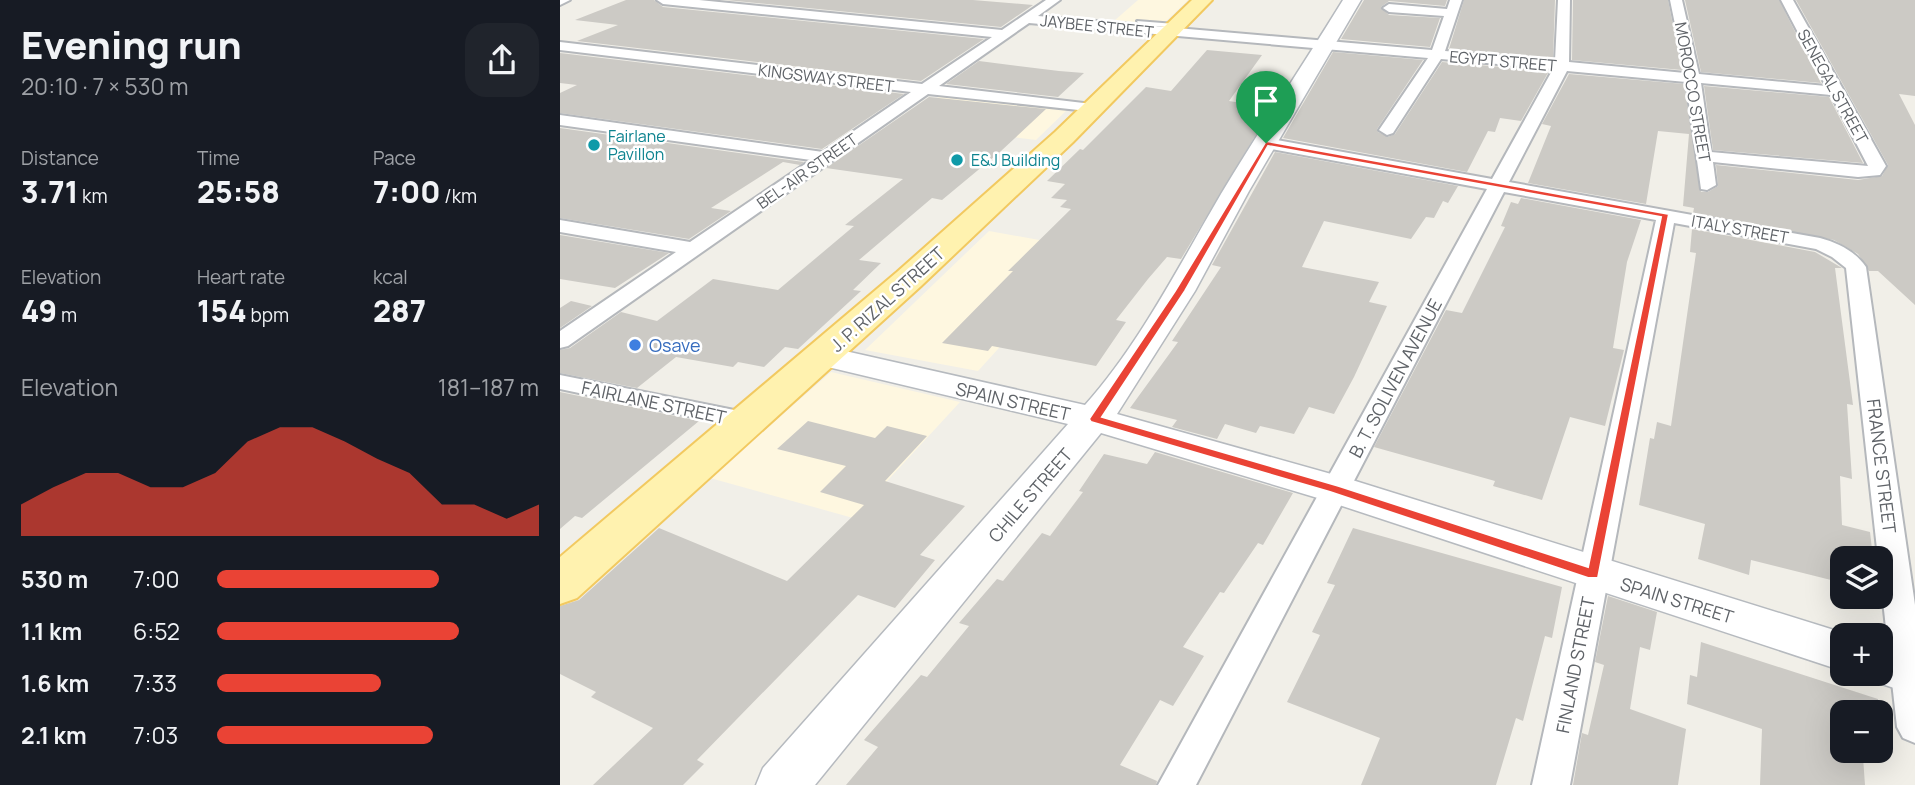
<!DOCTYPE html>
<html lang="en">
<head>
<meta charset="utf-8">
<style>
	body { margin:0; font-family:Manrope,sans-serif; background:#20242c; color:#f1f3f6; height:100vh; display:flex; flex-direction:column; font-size:26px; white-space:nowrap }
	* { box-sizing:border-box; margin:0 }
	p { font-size:23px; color:#9ea1a6 }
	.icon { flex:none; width:38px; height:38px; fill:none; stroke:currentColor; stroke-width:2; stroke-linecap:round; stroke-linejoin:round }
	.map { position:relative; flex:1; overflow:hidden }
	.panel { display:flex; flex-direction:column; background:#171b24; width:560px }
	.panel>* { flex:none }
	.fabs { position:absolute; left:1270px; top:546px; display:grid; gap:14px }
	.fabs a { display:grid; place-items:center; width:63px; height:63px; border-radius:14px; background:#171b24; box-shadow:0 7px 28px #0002; font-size:35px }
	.pin { position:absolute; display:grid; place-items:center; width:60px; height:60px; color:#fff; margin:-72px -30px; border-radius:50% 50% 50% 0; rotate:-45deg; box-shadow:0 0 7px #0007 }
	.pin .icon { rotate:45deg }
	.round { display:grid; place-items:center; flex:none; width:74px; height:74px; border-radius:21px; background:#20242c }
	.overview { display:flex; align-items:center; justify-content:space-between; height:119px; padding:0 21px }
	h1 { font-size:38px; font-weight:800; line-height:52px }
	.stats { display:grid; grid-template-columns:repeat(3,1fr); gap:10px; height:119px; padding:7px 21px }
	.stats div { display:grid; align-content:center }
	.stats b { font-size:30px; font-weight:800 }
	.stats small { font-size:19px; font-weight:400 }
	.stats p { font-size:19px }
	.chart { height:196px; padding:14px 21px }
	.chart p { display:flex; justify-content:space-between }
	.chart svg { width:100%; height:126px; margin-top:7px; fill:#ea4335; opacity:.7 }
	ul { padding:0 21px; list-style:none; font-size:23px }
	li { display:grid; grid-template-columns:112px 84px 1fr; align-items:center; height:52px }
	li i { height:18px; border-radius:9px; background:#ea4335 }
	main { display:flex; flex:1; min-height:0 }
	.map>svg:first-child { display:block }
</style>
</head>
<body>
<main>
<section class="panel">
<div class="overview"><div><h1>Evening run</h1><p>20:10 · 7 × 530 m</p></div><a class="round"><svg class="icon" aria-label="share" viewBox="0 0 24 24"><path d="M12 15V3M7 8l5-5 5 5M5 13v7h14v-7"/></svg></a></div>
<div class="stats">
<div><p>Distance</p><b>3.71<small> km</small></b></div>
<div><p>Time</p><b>25:58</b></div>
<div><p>Pace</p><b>7:00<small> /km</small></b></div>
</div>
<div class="stats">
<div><p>Elevation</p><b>49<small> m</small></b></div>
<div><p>Heart rate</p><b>154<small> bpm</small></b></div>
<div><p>kcal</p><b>287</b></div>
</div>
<div class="chart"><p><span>Elevation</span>181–187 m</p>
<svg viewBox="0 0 160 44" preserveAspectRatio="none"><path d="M0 44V33L10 27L20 22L30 22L40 27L50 27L60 22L70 11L80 6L90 6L100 11L110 17L120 22L130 33L140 33L150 38L160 33V44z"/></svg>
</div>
<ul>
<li><b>530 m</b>7:00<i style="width:69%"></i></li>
<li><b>1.1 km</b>6:52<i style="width:75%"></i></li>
<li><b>1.6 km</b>7:33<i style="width:51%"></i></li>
<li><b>2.1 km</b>7:03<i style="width:67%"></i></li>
</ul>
</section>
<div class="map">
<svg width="1355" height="785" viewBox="0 0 1355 785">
	<rect width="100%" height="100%" fill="#f1efe8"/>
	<!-- commercial -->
	<path fill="#fef7e0" d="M578,0H628L602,25L554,21Z
		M380,96L507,110L476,140L342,124Z
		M429,231L529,249L418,371L305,350Z
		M271,372L400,402L293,518L150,478Z"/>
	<!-- building -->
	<path fill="#cccac5" d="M66,0H94L103,7L424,39L361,81L17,41L58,25L15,20Z
		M166,0H413L473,5L441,27Z
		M804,0H887L885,6L829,1L821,7L829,15L880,18L870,47L781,39Z
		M904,0H995L993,58L889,49Z
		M1013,0H1108L1122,70L1012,60Z
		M1125,0H1219L1261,83L1141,72Z
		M1236,0H1355V96L1339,94L1355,125V305L1318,271H1309L1298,254L1274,240L1133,213L1134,208L1123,206L1129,134L1098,131L1086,204L968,183L991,126L982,124L1009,74L1124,84L1141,192H1148L1158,186L1156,165L1298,180L1322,176L1328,165Z
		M647,50L702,55L669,101L712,108L621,259L607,257L588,279L556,320L566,322L536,366L432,346L428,351L382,343L453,271H448L511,209L500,207L507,200L491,198L505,184L487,181L520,149L523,150L586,87L611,91Z
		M773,52L863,60L817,129L818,132L828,137L835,134L882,62L989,71L961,121L940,118L935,132L928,131L907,172L723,138Z
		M0,53L344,94L262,149L0,113V93L17,85L0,83Z
		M419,61L499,71L524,73L498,97L386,84Z
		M1144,86L1269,97L1303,163L1153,150Z
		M369,97L486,109L441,151L382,200L372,198L299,260L321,263L293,290L301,291L238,349L225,347L204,367L178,362L173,367L116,357L77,388L0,373V350L10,348L61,312L97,321L153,279L218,290L294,226L285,225L343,179L266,168Z
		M0,128L244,162L240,165L223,162L151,208L171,211L129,239L0,218Z
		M715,152L898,186L888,203L883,201L874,218L866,217L851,239L764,221L742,267L819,282L809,302L827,306L794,377L774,414L749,407L734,434L700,426L696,433L665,424L657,439L612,427L617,420L570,408L618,342L612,341L661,267L652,265Z
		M961,198L1081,220L1067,262L1053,348L1064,350L1045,426L1010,417L982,500L933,486L935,481L814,447L886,310L902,313L945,227L941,226L951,202L958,204Z
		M1132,229L1255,252L1282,268H1275L1293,405L1287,404L1292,479L1280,476L1282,525L1310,532L1313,558H1283V583L1191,560L1189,575L1138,559L1145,524L1079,505L1090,438L1094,439L1097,422L1111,426L1136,253L1130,252Z
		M0,235L109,253L55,288L0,279Z
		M11,301L32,306L0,328V308Z
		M0,392L139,421L22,518L15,516L0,529Z
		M248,421L315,438L327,426L367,436L325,481L405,506L360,555L375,560L335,608L298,595L137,760L144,764L123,785H33L93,728L31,697L36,692L0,674V606L19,600L99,528L227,581L304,505L260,492L286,466L217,449Z
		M595,452L733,493L703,545L698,543L664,593L660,592L623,647L644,656L613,706L600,700L560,765L597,781L596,785H286L318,747L304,740L361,675L367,677L409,626L399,623L437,579L443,581L482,533L490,536L523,492L519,491L544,454L587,464Z
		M793,528L1002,587L992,638L985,636L963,721L956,718L936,785H801L820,738L727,702L760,635L752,632L775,585L767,583Z
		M1048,596L1097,612L1090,650L1080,647L1070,709L1126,729L1118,785H1013L1022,733L1028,735L1044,665L1035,662Z
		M1141,642L1318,699V712H1283V751H1320L1321,763L1303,757L1305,785H1200L1202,729L1127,704L1130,675L1137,677Z"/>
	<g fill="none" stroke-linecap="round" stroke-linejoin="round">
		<!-- lane casing -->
		<g stroke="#b5b8bc" stroke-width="4">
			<path id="lane" d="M577,21L615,24L618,26L615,28L579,24Z"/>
		</g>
		<!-- street casing -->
		<g stroke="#b5b8bc" stroke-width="4">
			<path id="street" d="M0,0H10L0,5Z
				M97,0H139L442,30L486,0H500L478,16L872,50L884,16L829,12L823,8L829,4L887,9L890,0H902L885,51L995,61L998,0H1010L1009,62L1125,73L1110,0H1122L1139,74L1266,86L1221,0H1233L1326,166L1320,175L1298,177L1153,162L1156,185L1147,190L1141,189L1126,82L1007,71L949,182L1260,238C1278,243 1295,251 1306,267L1355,605V743L1343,738L1337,727L1321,583V558H1318L1286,268L1272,257L1256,249L1114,223L1010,785H972L1096,220L944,192L636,785H598L927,189L706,148L698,143L706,138L932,179L993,69L881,59L833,133L827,135L819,130L868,58L469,23L379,86L532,104L540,109L537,112L368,94L8,346L0,348V331L116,252L0,232V220L130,242L251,160L0,125V115L263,152L351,92L0,50V42L362,84L432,37L103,4ZM1141,83L1271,95L1308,166L1151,152Z
				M0,375L189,413L198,415L202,421L198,427L189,429L0,389Z"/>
		</g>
		<!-- secondary casing -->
		<g stroke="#b6babf" stroke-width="3">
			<path id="secondary" d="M783,0H801L689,191L635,291L557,414L789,479L1290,635H1283V671L761,499L541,433L255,785H196L203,768L508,424L251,363L246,356L251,349L263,346L525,405C579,345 620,264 661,194C700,129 743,65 783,0Z
				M1321,644L1355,655V695L1304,678L1302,674H1321Z"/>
		</g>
		<!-- primary casing -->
		<g stroke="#f2c960" stroke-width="4">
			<path id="primary" d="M632,0H652L513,142L361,286L17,598L0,604V557L337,272L495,132Z"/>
		</g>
		<!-- lane -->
		<use href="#lane" fill="#fff" fill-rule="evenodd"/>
		<!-- street -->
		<use href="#street" fill="#fff" fill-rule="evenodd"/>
		<!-- secondary -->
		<use href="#secondary" fill="#fff" fill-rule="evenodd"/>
		<!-- primary -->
		<use href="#primary" fill="#fff2af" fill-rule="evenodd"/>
	</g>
	<!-- route -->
	<path fill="#ea4335" stroke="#fff" stroke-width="2" fill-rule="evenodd" d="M706,141L1109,214L1038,578H1028L770,492L531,422L529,419L615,291ZM708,146L1101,217L1028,567L779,486L542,417L625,291Z"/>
	<!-- markers -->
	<g fill="#0f9aa8" stroke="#fff" stroke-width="2.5">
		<circle cx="34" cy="145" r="7"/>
		<circle cx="397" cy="160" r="7"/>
	</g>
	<circle fill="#3f7fe0" stroke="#fff" stroke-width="2.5" cx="75" cy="345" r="7"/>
	<g text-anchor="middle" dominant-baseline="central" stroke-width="5" stroke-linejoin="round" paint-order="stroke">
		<!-- far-street labels -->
		<g font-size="16" fill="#5f6368" stroke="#fff">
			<text transform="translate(537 26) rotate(6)">JAYBEE STREET</text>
			<text transform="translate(943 61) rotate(5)">EGYPT STREET</text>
			<text transform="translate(266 78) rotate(7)">KINGSWAY STREET</text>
			<text transform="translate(1273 86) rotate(61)">SENEGAL STREET</text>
			<text transform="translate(1133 92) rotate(80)">MOROCCO STREET</text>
			<text transform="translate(247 171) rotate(-35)">BEL-AIR STREET</text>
			<text transform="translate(1180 229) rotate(10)">ITALY STREET</text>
		</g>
		<!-- far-culture labels -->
		<g font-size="16" fill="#0d838f" stroke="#fff" text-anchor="start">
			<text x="48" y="136">Fairlane<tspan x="48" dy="18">Pavillon</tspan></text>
			<text x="411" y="160">E&amp;J Building</text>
		</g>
		<!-- street labels -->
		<g font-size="18" fill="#5f6368" stroke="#fff">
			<text transform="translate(327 299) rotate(-42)">J. P. RIZAL STREET</text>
			<text transform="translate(835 378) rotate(-62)">B. T. SOLIVEN AVENUE</text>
			<text transform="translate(453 401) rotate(13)">SPAIN STREET</text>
			<text transform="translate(94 402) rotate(12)">FAIRLANE STREET</text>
			<text transform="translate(1322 466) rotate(83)">FRANCE STREET</text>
			<text transform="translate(470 495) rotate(-49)">CHILE STREET</text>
			<text transform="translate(1117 600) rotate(17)">SPAIN STREET</text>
			<text transform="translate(1015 665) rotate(-79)">FINLAND STREET</text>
		</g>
		<!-- shop labels -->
		<g font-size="18" fill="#366cbe" stroke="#fff" text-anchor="start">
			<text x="89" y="345">Osave</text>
		</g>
	</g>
</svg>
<div class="fabs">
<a><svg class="icon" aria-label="layers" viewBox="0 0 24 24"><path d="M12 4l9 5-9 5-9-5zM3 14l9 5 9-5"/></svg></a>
<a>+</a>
<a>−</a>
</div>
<div class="pin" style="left:706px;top:143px;background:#1e9e55"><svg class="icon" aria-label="arrive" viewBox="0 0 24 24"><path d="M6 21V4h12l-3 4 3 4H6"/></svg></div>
</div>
</main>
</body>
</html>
